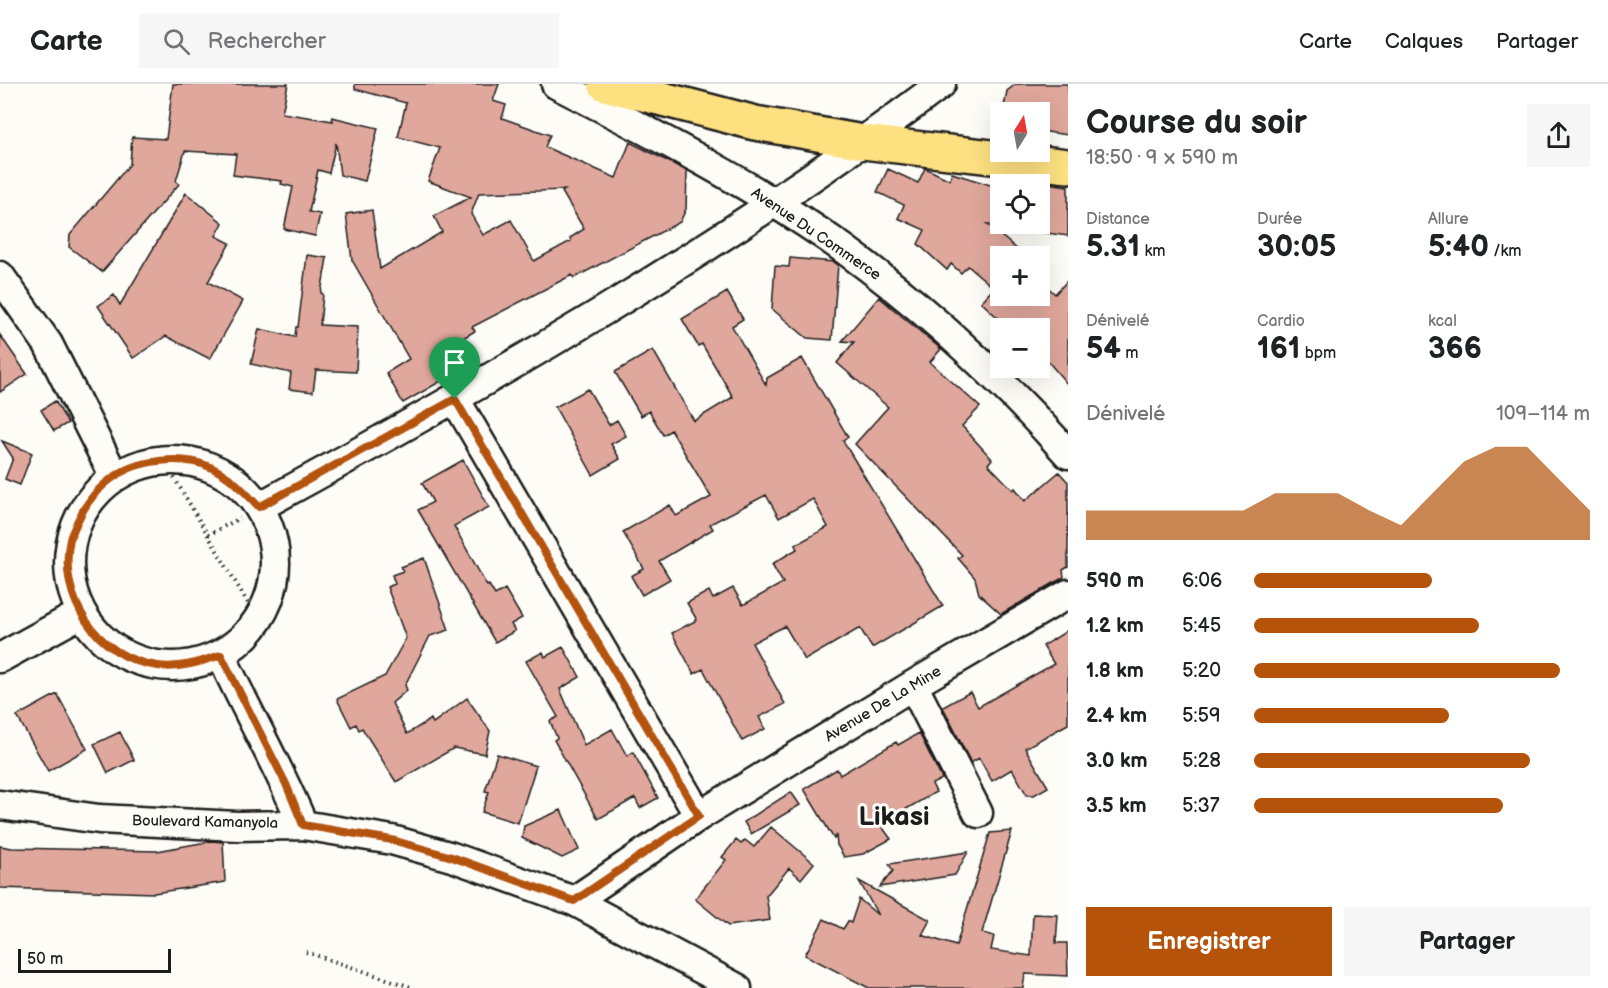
<!DOCTYPE html>
<html lang="fr">
<head>
<meta charset="utf-8">
<style>
	body { margin:0; font-family:"Balsamiq Sans",sans-serif; background:#f6f6f6; color:#202124; height:100vh; display:flex; flex-direction:column; font-size:22px; white-space:nowrap }
	* { box-sizing:border-box; margin:0 }
	p { font-size:20px; color:#757577 }
	.icon { flex:none; width:33px; height:33px; fill:none; stroke:currentColor; stroke-width:2; stroke-linecap:round; stroke-linejoin:round }
	.map { position:relative; flex:1; overflow:hidden }
	.side { display:flex; flex-direction:column; background:#fff; width:540px }
	.side>* { flex:none }
	.needle { width:39px; rotate:11deg }
	.fabs { position:absolute; left:990px; top:18px; display:grid; gap:12px }
	.fabs a { display:grid; place-items:center; width:60px; height:60px; border-radius:0px; background:#fff; box-shadow:0 6px 24px #0002; font-size:30px }
	.scale { position:absolute; left:18px; bottom:15px; width:153px; box-sizing:border-box; padding-left:6px; border:3px solid #1c1c1c; border-top:0; font-size:16px; line-height:21px; white-space:nowrap; color:#1c1c1c; -webkit-text-stroke:4px #fdfcf7; paint-order:stroke }
	.pin { position:absolute; display:grid; place-items:center; width:51px; height:51px; color:#fff; margin:-62px -26px; border-radius:50% 50% 50% 0; rotate:-45deg; box-shadow:0 0 6px #0007 }
	.pin .icon { rotate:45deg }
	.round { display:grid; place-items:center; flex:none; width:63px; height:63px; border-radius:0px; background:#f6f6f6 }
	.head { display:flex; align-items:center; justify-content:space-between; height:102px; padding:0 18px }
	h1 { font-size:33px; font-weight:800; line-height:45px }
	.stats { display:grid; grid-template-columns:repeat(3,1fr); gap:9px; height:102px; padding:6px 18px }
	.stats div { display:grid; align-content:center }
	.stats b { font-size:30px; font-weight:800 }
	.stats small { font-size:16px; font-weight:400 }
	.stats p { font-size:16px }
	.chart { height:168px; padding:12px 18px }
	.chart p { display:flex; justify-content:space-between }
	.chart svg { width:100%; height:108px; margin-top:6px; fill:#b45309; opacity:.7 }
	.primary-button { display:flex; gap:12px; margin-top:auto; padding:12px 18px }
	.primary-button a { flex:1; height:69px; border-radius:0px; background:#b45309; color:#fff; font-size:24px; font-weight:800; line-height:69px; text-align:center }
	.primary-button a+a { background:#f6f6f6; color:#202124 }
	ul { padding:0 18px; list-style:none; font-size:20px }
	li { display:grid; grid-template-columns:96px 72px 1fr; align-items:center; height:45px }
	li i { height:15px; border-radius:8px; background:#b45309 }
	header { display:flex; align-items:center; gap:36px; box-sizing:border-box; height:84px; padding:0 30px; background:#fff; border-bottom:2px solid #e0e0e0 }
	header strong { font-size:28px }
	nav { display:flex; gap:33px; margin-inline-start:auto; font-size:21px }
	.search { width:420px; height:54px; background:#f6f6f6; display:flex; align-items:center; gap:15px; box-sizing:border-box; padding:0 21px; border-radius:0px; color:#757577; font-size:22px }
	main { display:flex; flex:1; min-height:0 }
	.map>svg:first-child { display:block }
</style>
</head>
<body>
<header>
<strong>Carte</strong>
<div class="search"><svg class="icon" aria-label="search" viewBox="0 0 24 24"><circle cx="10" cy="10" r="6"/><path d="M15 15l6 6"/></svg>Rechercher</div>
<nav><a>Carte</a><a>Calques</a><a>Partager</a></nav>
</header>
<main>
<div class="map">
<svg width="1068" height="904" viewBox="0 0 1068 904">
	<rect width="100%" height="100%" fill="#fdfcf7"/>
	<filter id="ink" filterUnits="userSpaceOnUse"><feTurbulence type="fractalNoise" baseFrequency=".0167" numOctaves="2"/><feDisplacementMap in="SourceGraphic" scale="12" xChannelSelector="R" yChannelSelector="G"/><feConvolveMatrix kernelMatrix="1 2 1 2 8 2 1 2 1" color-interpolation-filters="sRGB"/></filter>
	<g filter="url(#ink)">
		<!-- building -->
		<path fill="#e0a79c" stroke="#1c1c1c" stroke-width="1.5" fill-rule="evenodd" d="M173,0H288L282,29L333,37L332,33L378,44L365,97L340,91L336,59L329,89L318,86L309,128L320,130L315,152L284,145L293,103L281,100L282,97L233,91L236,70L185,67L176,97L179,100L102,188L69,163L70,151L130,80L132,53L166,55Z
			M355,0H499L493,17L506,21L502,34L550,51L545,63L616,94L630,58L687,87L686,125L680,138L574,194L572,191L472,243L475,247L449,262L462,285L403,319L386,289L409,275L352,176L346,130L372,126L380,185L442,148L434,132L471,113L428,97L440,64L398,53L406,19L355,5ZM565,106L562,108L584,145L570,154L571,157L534,177L511,136L483,151L471,130L479,109Z
			M1016,0H1068V51L1040,47V28H1003L1007,7Z
			M925,84L950,96L952,89L1000,104V142L987,140L1025,172H1000V212H1040V196L1055,210L1068,196V301L1040,268V244H1009L981,218L994,204L968,182L961,189L951,180L947,186L918,160L925,146L898,134L904,121L877,108L888,85L918,99Z
			M1040,98L1068,102V152L1040,148Z
			M186,109L223,139L216,152L230,159L208,198L243,217L210,275L166,252L133,274L98,222L114,211L120,221Z
			M307,171L327,174L321,209L323,210L320,241L358,243L356,288L316,286L313,308L289,305L291,289L251,280L259,245L295,253L296,243H298Z
			M790,174L834,178L838,181L832,256L807,254L772,225L775,182L789,183Z
			M727,208L743,235L732,242L766,301L767,294L802,274L848,353L843,357L943,522L872,564L860,544L805,576L785,542L752,559L785,620L759,633L765,645L742,657L703,585L694,590L672,549L697,536L687,519L709,507L713,515L733,504L743,521L783,499L772,480L797,465L795,461L828,443L813,415L779,434L766,411L710,440L713,445L659,477L670,495L642,511L631,492L644,485L623,448L670,421L676,432L711,413L671,346L663,351L649,327L641,332L615,288L653,266L694,337L733,313L702,260L698,262L682,235Z
			M879,213L941,265L930,278L980,323L962,342L992,375L988,380L1013,406L1015,404L1025,417L1059,388L1068,398V483L1063,486L1064,493L1001,530L979,510L975,494L958,474L962,471L855,360L888,323L837,279L854,258L842,257Z
			M0,251L27,290L0,308Z
			M588,305L609,341L617,336L626,352L611,360L620,375L593,391L555,323Z
			M55,317L68,339L54,347L41,326Z
			M2,357L32,369L20,401L5,395L13,374Z
			M463,376L489,423L454,442L487,502L489,501L495,511L505,505L522,534L511,540L515,547L495,558L418,426L433,418L422,399Z
			M424,474L449,546L430,552L405,601L407,606L392,619L407,650L431,635L433,639L467,614L490,647L485,670L454,664L396,698L362,644L359,646L356,640L351,643L337,615L385,592L406,554L387,503L395,500L392,491L403,487L401,483Z
			M1068,546V640L1025,664L1048,703L1034,711H1027L1012,685L992,697L979,674L971,679L943,623L970,608L978,623L1054,580L1043,562Z
			M563,563L580,593L560,605L584,661L612,645L627,672L633,668L658,714L640,724L635,714L598,735L554,656L557,654L550,637L558,633L526,577L543,568L545,573Z
			M57,610L87,665L48,687L17,632Z
			M120,648L134,676L108,689L94,660Z
			M919,649L942,695L932,700L936,708L880,740L891,755L863,770L844,773L837,761L836,752L834,755L804,705L837,685L840,691L896,658L898,661Z
			M497,670L536,682L518,739L482,728L489,708L485,707Z
			M791,708L800,721L751,750L744,738Z
			M561,726L579,766L562,774L522,754L524,742Z
			M771,743L814,779L801,795L789,784L766,812L770,836L728,842L695,815L726,776L722,773L736,756L741,760L745,756L754,763Z
			M1012,747L982,849L994,852L991,866L1031,872L1033,830L1058,831L1056,859H1067L1068,892L1025,890L1023,904H869L805,871L824,835L843,845L848,837L851,839L859,815L878,831L859,797L930,836L922,851L956,862L990,749Z
			M212,757L223,758L225,798L154,809L0,804V762L12,764L157,767Z
			M968,768L955,791L880,803L893,787L889,780Z"/>
		<g fill="none" stroke-linecap="round" stroke-linejoin="round">
			<!-- minor casing -->
			<g stroke="#1c1c1c" stroke-width="33">
				<path id="minor" d="M556,0C654,50 754,101 844,165C925,224 1001,294 1068,370
					M0,192L48,260L114,392
					M455,315L699,732
					M69 479a103 103 0 1 1 206 0a103 103 0 1 1-206 0Z
					M259,423C494,295 727,162 941,0
					M221,571C247,628 279,683 303,741
					M0,574L80,530
					M913,601L978,729
					M0,721L99,735L237,742L303,741L392,756L452,773L574,817L737,904
					M574,817L699,732L913,601L1068,510"/>
			</g>
			<!-- major casing -->
			<g stroke="#1c1c1c" stroke-width="38">
				<path id="major" d="M605,0L755,39L863,58L1068,82"/>
			</g>
			<!-- path -->
			<path stroke="#1c1c1c" stroke-width="4" stroke-dasharray="1.5 4.5" stroke-linecap="butt" d="M165,378L249,521
				M208,451L240,434
				M306,868L414,904"/>
			<!-- minor -->
			<use href="#minor" stroke="#fdfcf7" stroke-width="28"/>
			<!-- major -->
			<use href="#major" stroke="#fde080" stroke-width="33"/>
		</g>
	</g>
	<g fill="none" stroke-linecap="round" stroke-linejoin="round" filter="url(#ink)">
		<!-- route casing -->
		<g stroke="#fff" stroke-width="12">
			<path id="route" d="M455,315L699,732L574,817L452,773L392,756L303,741L286,700L221,571C200,578 180,585 158,582C98,575 57,513 70,455C71,450 75,444 77,438C85,421 97,404 114,393C138,375 183,371 210,383C231,392 244,407 259,423Z"/>
		</g>
		<!-- route -->
		<use href="#route" stroke="#b45309" stroke-width="8"/>
	</g>
	<g text-anchor="middle" dominant-baseline="central" stroke-width="6" stroke-linejoin="round" paint-order="stroke">
		<!-- street labels -->
		<g font-size="15" fill="#1c1c1c" stroke="#fdfcf7">
			<text transform="translate(816 150) rotate(34)">Avenue Du Commerce</text>
			<text transform="translate(883 620) rotate(-31)">Avenue De La Mine</text>
			<text transform="translate(205 738) rotate(1)">Boulevard Kamanyola</text>
		</g>
		<!-- town labels -->
		<g font-size="27" font-weight="bold" fill="#1c1c1c" stroke="#fdfcf7">
			<text x="894" y="733">Likasi</text>
		</g>
	</g>
</svg>
<div class="fabs">
<a><svg class="needle" viewBox="-14 -14 28 28"><path d="M0-13l5 13h-10z" fill="#e53935"/><path d="M0 13l5-13h-10z" fill="#757577"/></svg></a>
<a><svg class="icon" aria-label="locate" viewBox="0 0 24 24"><circle cx="12" cy="12" r="6"/><path d="M12 2v4M12 18v4M2 12h4M18 12h4"/></svg></a>
<a>+</a>
<a>−</a>
</div>
<div class="scale">50 m</div>
<div class="pin" style="left:455px;top:315px;background:#1e9e55"><svg class="icon" aria-label="arrive" viewBox="0 0 24 24"><path d="M6 21V4h12l-3 4 3 4H6"/></svg></div>
</div>
<section class="side">
<div class="head"><div><h1>Course du soir</h1><p>18:50 · 9 × 590 m</p></div><a class="round"><svg class="icon" aria-label="share" viewBox="0 0 24 24"><path d="M12 15V3M7 8l5-5 5 5M5 13v7h14v-7"/></svg></a></div>
<div class="stats">
<div><p>Distance</p><b>5.31<small> km</small></b></div>
<div><p>Durée</p><b>30:05</b></div>
<div><p>Allure</p><b>5:40<small> /km</small></b></div>
</div>
<div class="stats">
<div><p>Dénivelé</p><b>54<small> m</small></b></div>
<div><p>Cardio</p><b>161<small> bpm</small></b></div>
<div><p>kcal</p><b>366</b></div>
</div>
<div class="chart"><p><span>Dénivelé</span>109–114 m</p>
<svg viewBox="0 0 160 44" preserveAspectRatio="none"><path d="M0 44V32L10 32L20 32L30 32L40 32L50 32L60 25L70 25L80 25L90 32L100 38L110 25L120 12L130 6L140 6L150 19L160 32V44z"/></svg>
</div>
<ul>
<li><b>590 m</b>6:06<i style="width:53%"></i></li>
<li><b>1.2 km</b>5:45<i style="width:67%"></i></li>
<li><b>1.8 km</b>5:20<i style="width:91%"></i></li>
<li><b>2.4 km</b>5:59<i style="width:58%"></i></li>
<li><b>3.0 km</b>5:28<i style="width:82%"></i></li>
<li><b>3.5 km</b>5:37<i style="width:74%"></i></li>
</ul>
<div class="primary-button"><a>Enregistrer</a><a>Partager</a></div>
</section>
</main>
</body>
</html>
